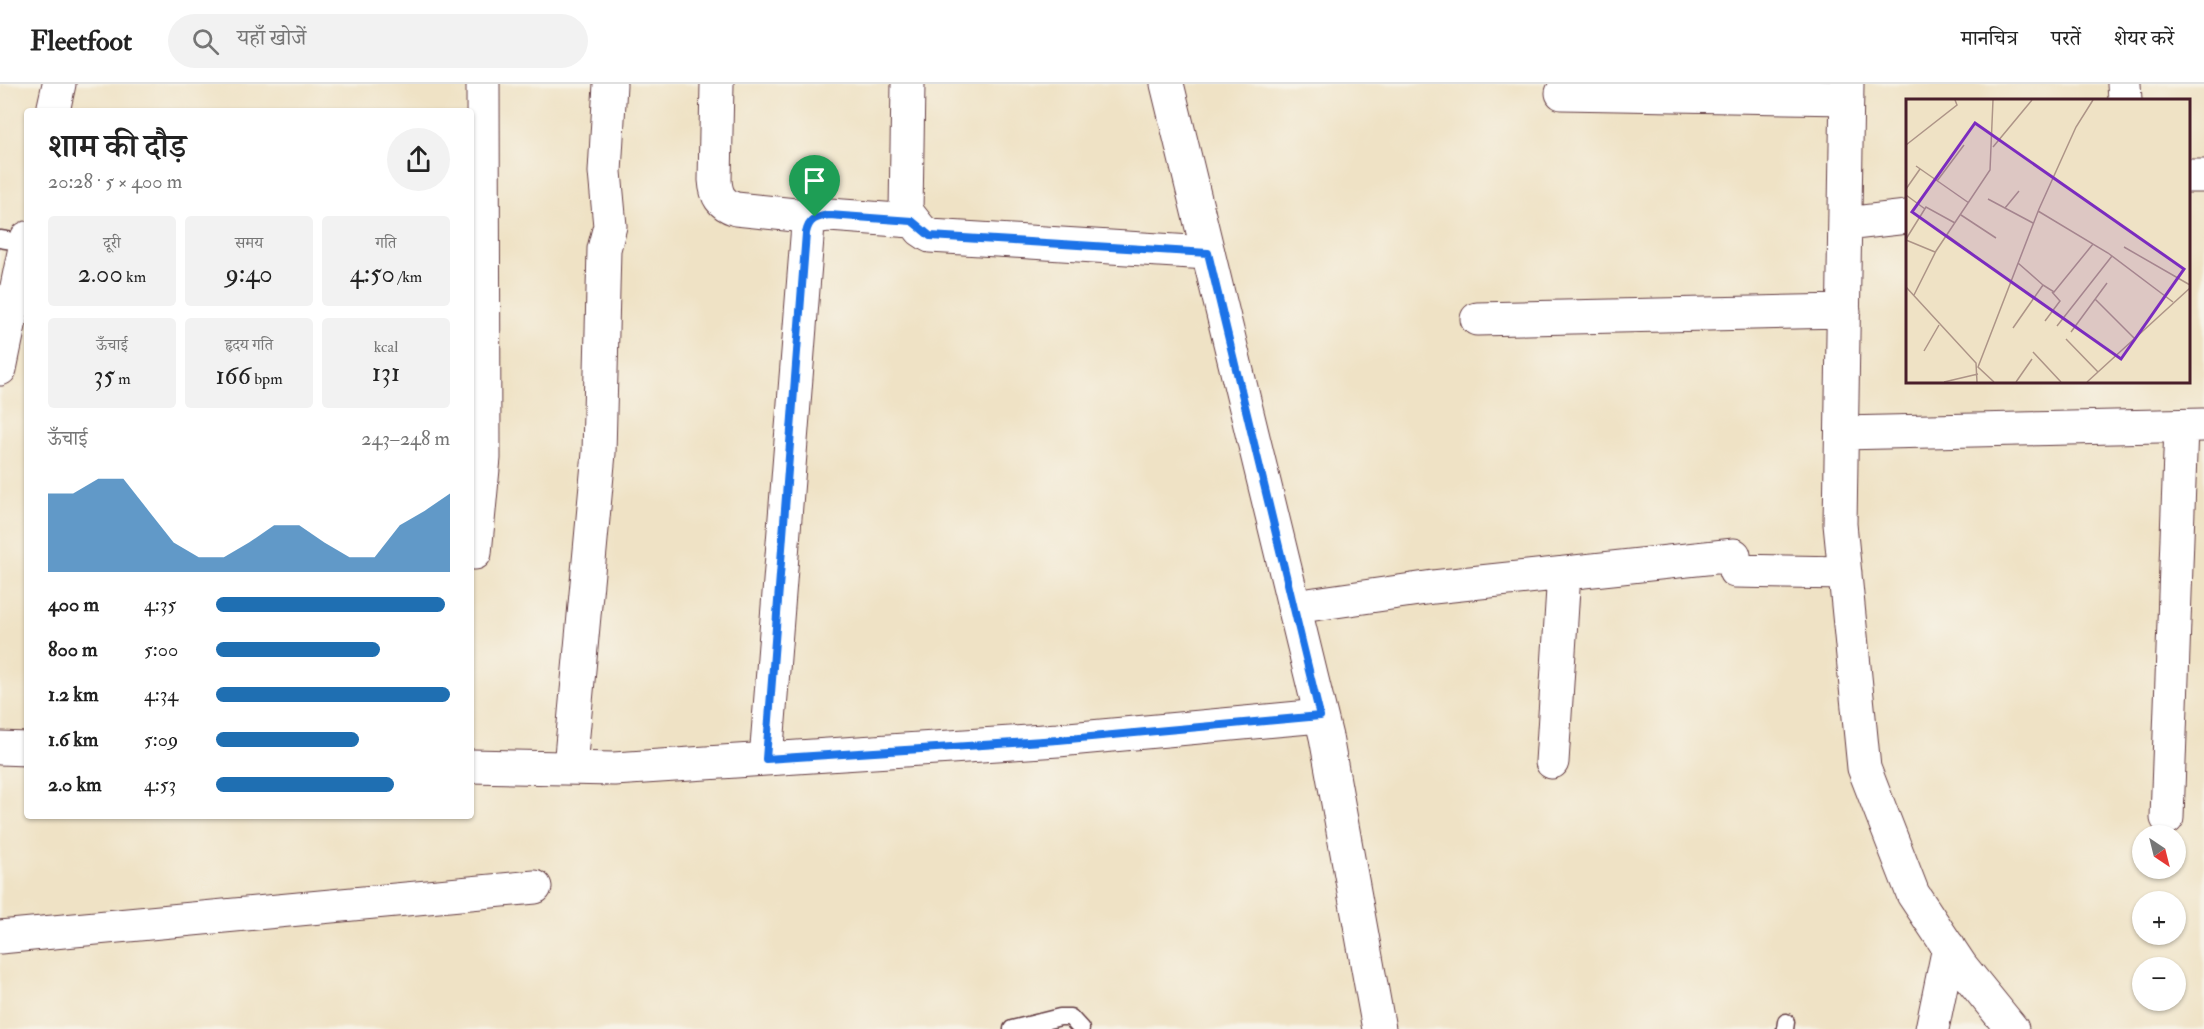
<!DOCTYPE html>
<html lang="hi">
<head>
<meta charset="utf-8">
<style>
	body { margin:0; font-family:"IM FELL Double Pica","Noto Serif Devanagari",serif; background:#f2f2f2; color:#222; height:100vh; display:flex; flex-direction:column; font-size:22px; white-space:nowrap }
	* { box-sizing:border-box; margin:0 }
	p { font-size:20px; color:#767676 }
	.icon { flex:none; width:33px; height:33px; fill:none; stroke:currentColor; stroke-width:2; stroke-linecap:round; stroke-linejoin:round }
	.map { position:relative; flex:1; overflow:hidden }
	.side { position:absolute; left:24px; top:24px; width:450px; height:711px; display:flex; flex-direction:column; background:#fff; border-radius:6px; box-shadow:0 2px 4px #0004 }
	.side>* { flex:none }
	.needle { width:39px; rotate:145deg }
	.tools { position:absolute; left:2132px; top:741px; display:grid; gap:12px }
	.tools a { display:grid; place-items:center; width:54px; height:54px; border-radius:50%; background:#fff; box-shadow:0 2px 4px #0004; font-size:30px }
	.pin { position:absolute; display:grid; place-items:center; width:51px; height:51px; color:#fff; margin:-62px -26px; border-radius:50% 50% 50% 0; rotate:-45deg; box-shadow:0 0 6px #0007 }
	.pin .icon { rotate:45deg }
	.round { display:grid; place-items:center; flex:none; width:63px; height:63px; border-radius:32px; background:#f2f2f2 }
	.head { display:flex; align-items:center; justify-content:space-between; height:102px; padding:0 24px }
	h1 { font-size:33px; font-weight:600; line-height:45px }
	.figures { display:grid; grid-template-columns:repeat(3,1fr); gap:9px; height:102px; padding:6px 24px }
	.figures div { display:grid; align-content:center; border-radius:6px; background:#f2f2f2; text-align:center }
	.figures b { font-size:26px; font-weight:600 }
	.figures small { font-size:16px; font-weight:400 }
	.figures p { font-size:16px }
	.chart { height:168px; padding:12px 24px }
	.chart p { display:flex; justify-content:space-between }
	.chart svg { width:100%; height:108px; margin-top:6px; fill:#1f6fb2; opacity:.7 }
	ul { padding:0 24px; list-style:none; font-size:20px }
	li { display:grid; grid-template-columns:96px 72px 1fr; align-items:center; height:45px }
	li i { height:15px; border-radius:8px; background:#1f6fb2 }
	header { display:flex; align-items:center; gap:36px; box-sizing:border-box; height:84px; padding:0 30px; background:#fff; border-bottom:2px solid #e0e0e0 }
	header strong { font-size:28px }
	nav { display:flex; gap:33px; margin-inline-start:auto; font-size:21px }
	.search { width:420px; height:54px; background:#f2f2f2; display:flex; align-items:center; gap:15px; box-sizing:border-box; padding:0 21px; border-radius:33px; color:#767676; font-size:22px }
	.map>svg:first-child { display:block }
</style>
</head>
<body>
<header>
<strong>Fleetfoot</strong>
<div class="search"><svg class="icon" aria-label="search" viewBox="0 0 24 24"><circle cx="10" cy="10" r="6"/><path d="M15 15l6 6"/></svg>यहाँ खोजें</div>
<nav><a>मानचित्र</a><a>परतें</a><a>शेयर करें</a></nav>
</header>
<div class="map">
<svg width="2204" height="945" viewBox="0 0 2204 945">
	<rect width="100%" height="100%" fill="#f7f3e8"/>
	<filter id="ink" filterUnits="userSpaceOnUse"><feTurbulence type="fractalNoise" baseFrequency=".0167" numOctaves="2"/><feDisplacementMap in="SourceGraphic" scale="12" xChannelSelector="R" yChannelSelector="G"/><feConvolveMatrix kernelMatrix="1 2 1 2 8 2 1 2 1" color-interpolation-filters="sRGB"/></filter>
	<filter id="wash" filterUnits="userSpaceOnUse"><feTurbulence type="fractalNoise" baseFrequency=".008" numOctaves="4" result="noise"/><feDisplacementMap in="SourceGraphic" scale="24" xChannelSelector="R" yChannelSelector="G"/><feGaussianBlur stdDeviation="1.35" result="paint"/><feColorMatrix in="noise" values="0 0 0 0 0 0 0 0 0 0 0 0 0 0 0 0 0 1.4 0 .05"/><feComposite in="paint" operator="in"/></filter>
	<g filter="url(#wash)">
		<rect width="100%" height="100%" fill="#efe2c5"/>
	</g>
	<g filter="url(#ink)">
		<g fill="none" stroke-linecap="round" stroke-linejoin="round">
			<!-- lane casing -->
			<g stroke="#633c42" stroke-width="19">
				<path id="lane" d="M0,155L26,159
					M1012,945L1060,933H1070L1081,945
					M1785,945L1786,938"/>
			</g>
			<!-- street casing -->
			<g stroke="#633c42" stroke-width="35">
				<path id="street" d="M717,0L715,96C716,112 721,120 736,125L815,133
					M908,0L906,127L921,146L930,152L1208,169
					M1847,0L1840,440L1864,684L1913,810L1961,882L2012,945
					M2124,0L2125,16
					M1562,9L1847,14
					M2188,92H2204
					M1845,140L1907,133
					M1477,235L1844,227
					M1842,349L2203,341
					M475,469L484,374L483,0
					M1735,487L1845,489
					M1294,523L1433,503L1734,471
					M0,664L27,665
					M766,675L808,141L815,133L829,131L912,137
					M1552,678L1564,489
					M471,682L614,685L1058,656L1320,632
					M570,683L599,369L604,165L610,142L605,88L610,0
					M2167,734L2181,342
					M0,853L535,803
					M1932,945L1949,863"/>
			</g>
			<!-- secondary casing -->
			<g stroke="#633c42" stroke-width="35">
				<path id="secondary" d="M53,27L59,0
					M0,285L27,154"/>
			</g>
			<!-- primary casing -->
			<g stroke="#633c42" stroke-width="35">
				<path id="primary" d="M1167,0L1326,653L1379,945"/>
			</g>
			<!-- lane -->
			<use href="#lane" stroke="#fff" stroke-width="16"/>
			<!-- street -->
			<use href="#street" stroke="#fff" stroke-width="33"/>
			<!-- secondary -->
			<use href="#secondary" stroke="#fff" stroke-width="33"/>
			<!-- primary -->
			<use href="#primary" stroke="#fff" stroke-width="33"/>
		</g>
	</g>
	<g fill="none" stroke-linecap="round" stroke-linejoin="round" filter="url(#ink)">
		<!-- route casing -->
		<g stroke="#fff" stroke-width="12">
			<path id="route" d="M829,131L912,137L930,152L1208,169L1320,632L1058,656L766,675L806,149C809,135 816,133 829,131Z"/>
		</g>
		<!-- route -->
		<use href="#route" stroke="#1a73e8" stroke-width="8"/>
	</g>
	<!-- overview -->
	<g transform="translate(1906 15)">
		<rect width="284" height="284" fill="#efe2c5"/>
		<path fill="none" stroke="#ad9487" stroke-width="1.5" d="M0,46L51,6L49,1M87,48L126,1M10,67L63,104M31,82L58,46M0,90L14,70M0,96L19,110M82,100L127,124M99,109L113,92M132,112L202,154L267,203M55,116L90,139M41,136L67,155M0,140L20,108L49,124M0,141L29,153M218,148L284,186M137,186L148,193L187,145M0,188L70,264L71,283M8,196L30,152L84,71L87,1M189,200L228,239M139,222L154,202L146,193M151,227L206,157M107,229L137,186L112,164M165,233L201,184M160,240L192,273M18,252L33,226M127,253L155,283M38,283L72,275M88,283L72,268L133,110L170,28L187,1M110,283L126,260M181,283L284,189"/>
		<path fill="#7b2cbf" fill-opacity="0.15" stroke="#7b2cbf" stroke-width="3" d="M69,24L278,170L215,260L6,113Z"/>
		<rect width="284" height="284" fill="none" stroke="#4a1f2b" stroke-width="3"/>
	</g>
</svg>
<div class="tools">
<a><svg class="needle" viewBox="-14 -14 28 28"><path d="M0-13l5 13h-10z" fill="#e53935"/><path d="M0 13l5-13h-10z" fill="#767676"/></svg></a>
<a>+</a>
<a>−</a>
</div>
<div class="pin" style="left:815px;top:133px;background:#1e9e55"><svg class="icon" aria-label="arrive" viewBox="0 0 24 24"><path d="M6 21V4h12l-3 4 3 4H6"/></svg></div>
<section class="side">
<div class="head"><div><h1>शाम की दौड़</h1><p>20:28 · 5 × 400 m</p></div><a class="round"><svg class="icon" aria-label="share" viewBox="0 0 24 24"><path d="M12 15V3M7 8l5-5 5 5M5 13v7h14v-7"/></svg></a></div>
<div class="figures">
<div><p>दूरी</p><b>2.00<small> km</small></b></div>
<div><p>समय</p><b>9:40</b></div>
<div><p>गति</p><b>4:50<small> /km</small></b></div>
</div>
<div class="figures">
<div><p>ऊँचाई</p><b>35<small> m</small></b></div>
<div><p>हृदय गति</p><b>166<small> bpm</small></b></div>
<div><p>kcal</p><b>131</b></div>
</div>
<div class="chart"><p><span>ऊँचाई</span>243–248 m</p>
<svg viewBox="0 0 160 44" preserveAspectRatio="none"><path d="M0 44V12L10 12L20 6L30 6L40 19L50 32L60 38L70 38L80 32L90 25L100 25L110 32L120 38L130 38L140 25L150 19L160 12V44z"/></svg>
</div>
<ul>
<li><b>400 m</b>4:35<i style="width:98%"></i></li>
<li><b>800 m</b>5:00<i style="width:70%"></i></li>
<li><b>1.2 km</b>4:34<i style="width:100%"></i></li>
<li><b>1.6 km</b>5:09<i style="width:61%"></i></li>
<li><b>2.0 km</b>4:53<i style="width:76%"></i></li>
</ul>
</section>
</div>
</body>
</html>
